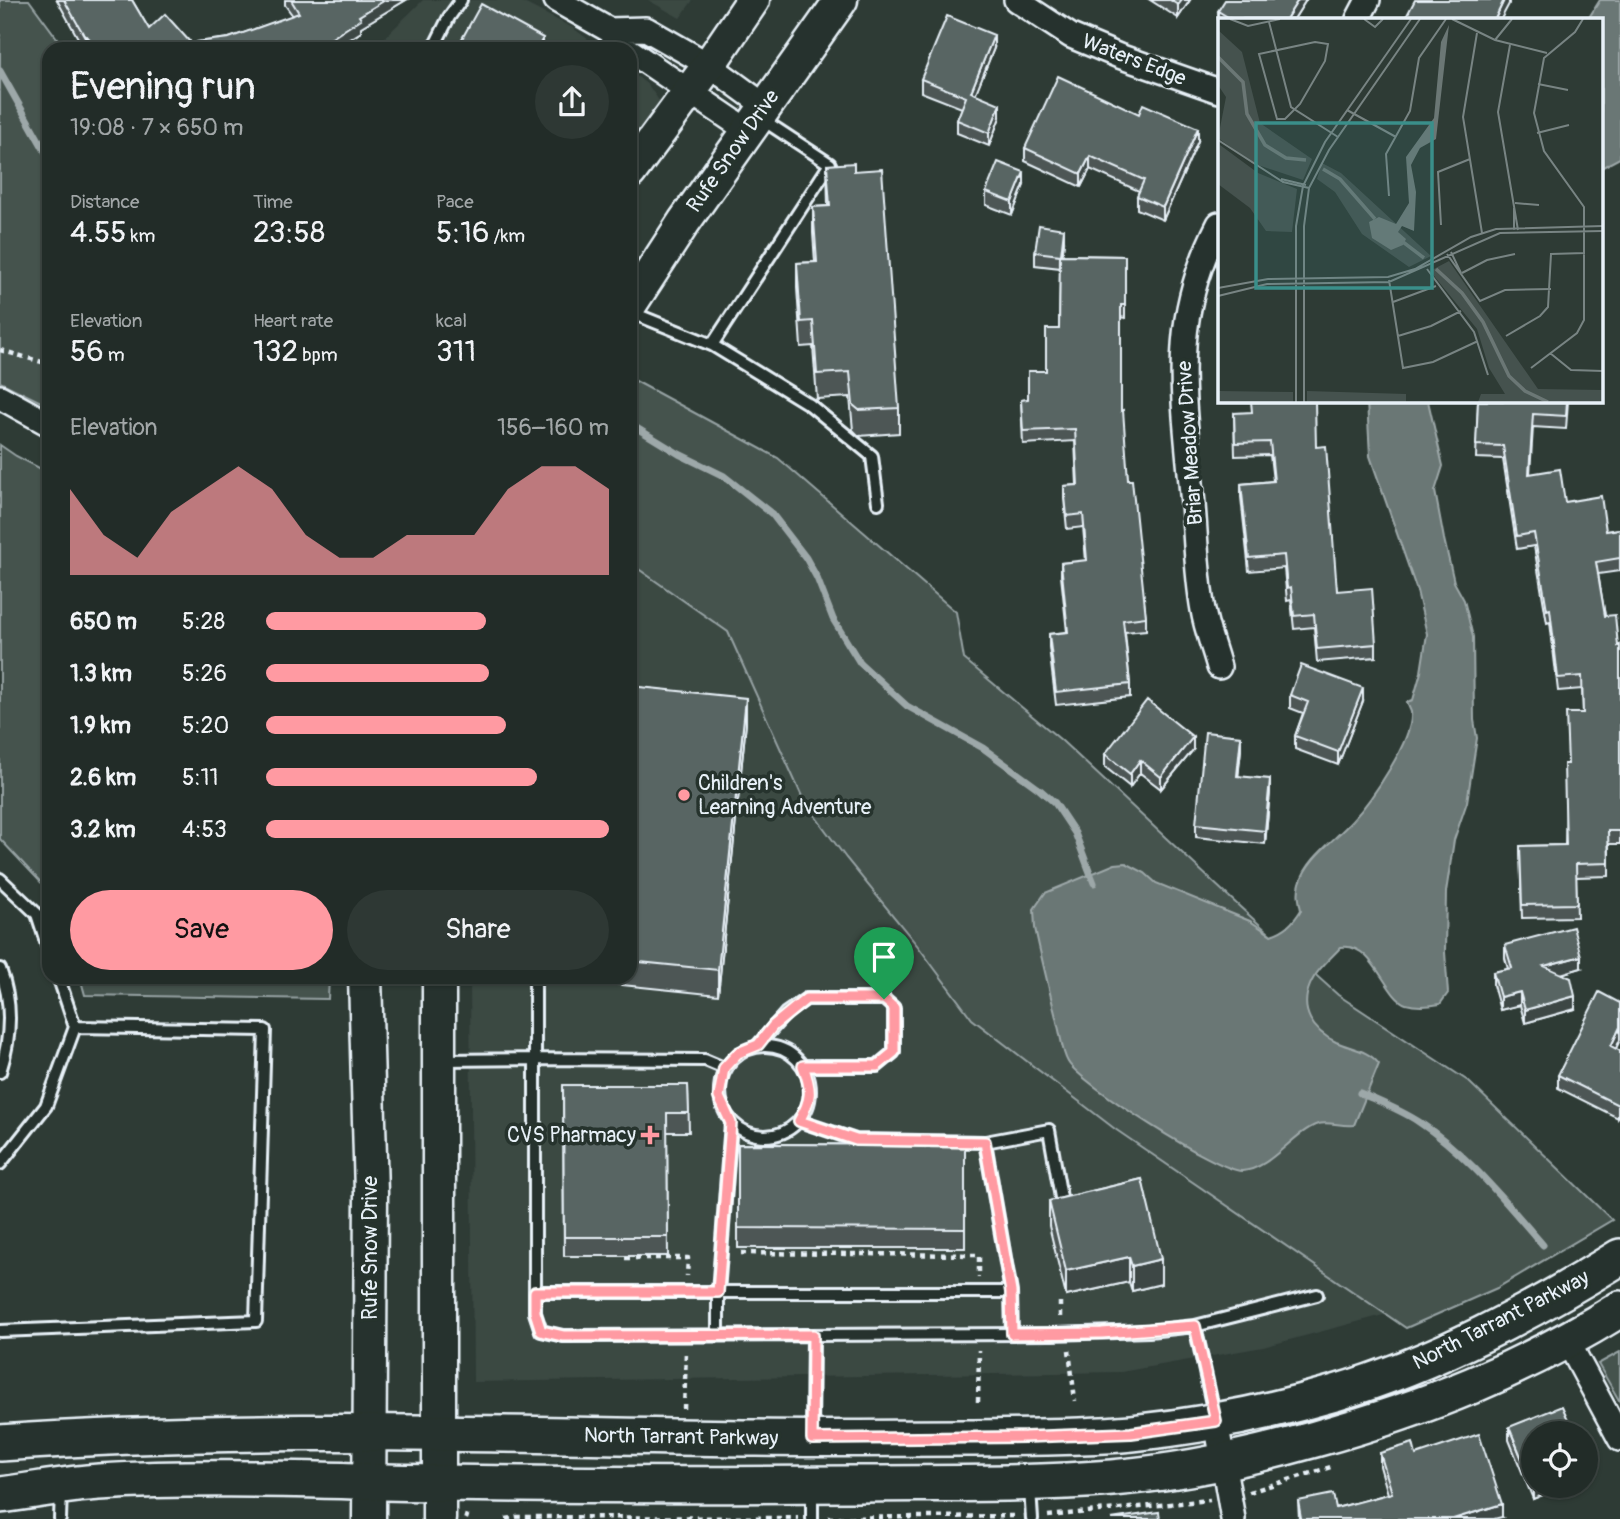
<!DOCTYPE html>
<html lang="en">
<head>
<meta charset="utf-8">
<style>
	body { margin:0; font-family:Pangolin,sans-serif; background:#2e3834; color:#f1f3f6; height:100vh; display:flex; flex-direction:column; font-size:26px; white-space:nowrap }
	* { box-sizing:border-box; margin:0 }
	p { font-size:23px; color:#a2a7a8 }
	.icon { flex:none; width:38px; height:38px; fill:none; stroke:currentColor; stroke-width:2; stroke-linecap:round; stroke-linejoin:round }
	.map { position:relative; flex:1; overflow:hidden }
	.sheet { position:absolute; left:42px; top:42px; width:595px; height:942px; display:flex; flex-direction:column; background:#222c28; border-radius:21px; box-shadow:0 2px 5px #0004,0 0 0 2px #3f4845 }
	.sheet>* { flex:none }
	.tools { position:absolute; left:1521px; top:1421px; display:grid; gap:14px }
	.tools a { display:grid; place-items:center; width:77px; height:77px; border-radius:50%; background:#222c28; box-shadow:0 2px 5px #0004,0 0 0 2px #3f4845; font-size:35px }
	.pin { position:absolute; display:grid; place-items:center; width:60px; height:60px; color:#fff; margin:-72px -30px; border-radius:50% 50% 50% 0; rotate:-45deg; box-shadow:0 0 7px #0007 }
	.pin .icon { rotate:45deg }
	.round { display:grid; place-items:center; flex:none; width:74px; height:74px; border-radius:37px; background:#2e3834 }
	.overview { display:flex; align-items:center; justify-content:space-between; height:119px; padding:0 28px }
	h1 { font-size:38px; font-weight:600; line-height:52px }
	.metrics { display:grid; grid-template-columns:repeat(3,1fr); gap:10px; height:119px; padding:7px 28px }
	.metrics div { display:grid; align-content:center }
	.metrics b { font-size:30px; font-weight:600 }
	.metrics small { font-size:19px; font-weight:400 }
	.metrics p { font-size:19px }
	.chart { height:196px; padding:14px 28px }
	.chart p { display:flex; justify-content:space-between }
	.chart svg { width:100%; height:126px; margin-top:7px; fill:#ff9aa2; opacity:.7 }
	.button { display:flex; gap:14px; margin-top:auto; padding:14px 28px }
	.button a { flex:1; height:80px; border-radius:42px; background:#ff9aa2; color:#111; font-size:28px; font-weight:600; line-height:80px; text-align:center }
	.button a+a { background:#2e3834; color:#f1f3f6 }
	ul { padding:0 28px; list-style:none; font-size:23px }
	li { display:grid; grid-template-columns:112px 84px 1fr; align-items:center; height:52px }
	li i { height:18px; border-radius:9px; background:#ff9aa2 }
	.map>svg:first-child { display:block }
</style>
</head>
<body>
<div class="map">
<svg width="1620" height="1519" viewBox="0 0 1620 1519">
	<rect width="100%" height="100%" fill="#2e3b35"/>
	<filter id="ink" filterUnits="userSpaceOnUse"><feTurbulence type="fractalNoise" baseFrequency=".0143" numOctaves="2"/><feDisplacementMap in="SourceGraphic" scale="14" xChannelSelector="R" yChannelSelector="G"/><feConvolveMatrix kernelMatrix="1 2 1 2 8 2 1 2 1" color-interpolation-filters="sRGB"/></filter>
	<g filter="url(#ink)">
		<!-- built -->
		<path fill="#3b4843" d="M423,0H518L573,28L601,49H373Z
			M648,0H693L680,18Z
			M630,71L648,85L660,102L630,147Z
			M630,562L728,632L804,801L846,858L917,945L973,1019L1115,1129L1387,1314L1263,1347L1121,1372L473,1382L470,977L630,976Z"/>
		<!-- green -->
		<path fill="#45524e" stroke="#96a2a3" stroke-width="2" d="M0,0H29L65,49H49V406L0,382Z
			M630,378L778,458L956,612L964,659L1061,740L1240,907L1338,995L1468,1081L1612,1220L1497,1288L1406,1328L1115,1129L972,1019L917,945L846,858L804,801L728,632L630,563Z
			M0,445L16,456L49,473V891L0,839Z
			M80,977H329L328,999L85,995Z
			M1620,1352V1402L1598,1364Z"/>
		<!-- water -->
		<path fill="#6b7775" stroke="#9da8a9" stroke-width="2" d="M1600,0H1620V158L1601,168V19H1588Z
			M1367,401H1428L1443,466L1435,491L1444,539L1454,582L1464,600L1473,637L1474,720L1477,738L1467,802L1454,840L1446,892L1445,952L1448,993L1440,1004C1429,1006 1416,1007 1406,1004C1385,997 1374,942 1341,947C1331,958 1316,970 1310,985C1299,1011 1313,1031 1336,1042C1352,1049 1368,1050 1379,1064L1354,1125C1343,1127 1329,1121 1318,1124C1292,1133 1270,1170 1242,1171C1218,1172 1081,1084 1068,1062C1062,1052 1061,1037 1058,1026C1050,993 1042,961 1035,928L1034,909L1045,893L1115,864L1126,863L1145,873L1156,883L1250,921L1271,935C1286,930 1293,923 1301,910C1299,900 1297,893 1300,883C1307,858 1335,840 1352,821C1370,802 1414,739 1411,712C1410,709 1408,706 1407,702L1413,700L1421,672L1427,634L1417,591L1370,456Z"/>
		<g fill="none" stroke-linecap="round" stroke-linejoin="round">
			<!-- stream -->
			<path stroke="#9da8a9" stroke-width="7" d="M0,71L49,158
				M630,424L679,454L724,476L772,514L806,558L817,578L833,619L860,663L907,706L983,748L1039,789L1055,803L1075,833L1094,883
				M1360,1093C1380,1102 1401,1110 1419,1122C1468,1154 1505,1202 1543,1245"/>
			<!-- service casing -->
			<g stroke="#e8f1f8" stroke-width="16">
				<path id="service" d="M433,49L449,17L461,0
					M630,312L712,345L810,405L872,456L878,503
					M712,345L830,164L760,118
					M0,879L37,914L49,951
					M0,969C13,1003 11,1038 0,1072
					M535,976V1059L705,1060L724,1068
					M757,1046L786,1013L806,999H884L894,1008V1052L877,1066H803
					M720 1091a45 45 0 1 1 90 0a45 45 0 1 1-90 0Z
					M443,1060L535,1059V1313L541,1331L563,1336L1052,1334L1149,1331L1195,1326L1317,1295
					M985,1142L1049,1130L1063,1209
					M0,1164L46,1106L75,1027L58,976
					M535,1292H1011L985,1142L856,1140L799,1121
					M1011,1292L1012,1334
					M1195,1326L1215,1418
					M0,1331L256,1321L265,1030L75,1027
					M718,1335V1292L731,1123
					M812,1434L813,1335
					M812,1487V1519
					M1030,1488L1032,1519
					M60,1519L61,1490"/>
			</g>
			<!-- minor casing -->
			<g stroke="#e8f1f8" stroke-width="28">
				<path id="minor" d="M556,0L609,30L618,39
					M1016,0L1071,36L1119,56L1219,91
					M1358,19L1368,0
					M609,30L646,29L709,65L765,106
					M630,51L748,131
					M0,397L49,424
					M1219,667C1214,648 1206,629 1203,610C1196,572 1196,532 1192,494C1183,391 1169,321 1219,224
					M1568,1342L1620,1439
					M1216,1421L1233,1519"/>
			</g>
			<!-- secondary casing -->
			<g stroke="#e8f1f8" stroke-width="37">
				<path id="secondary" d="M630,172L709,65L753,0
					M630,305L684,222L841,0
					M365,976L371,1193L369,1519
					M439,976V1519"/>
			</g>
			<!-- primary casing -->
			<g stroke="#e8f1f8" stroke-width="40">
				<path id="primary" d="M0,1443C252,1425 505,1435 757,1438C826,1439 896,1438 965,1438C1020,1437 1077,1438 1132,1433C1200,1426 1270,1412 1335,1393C1436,1363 1531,1312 1620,1257
					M0,1495C33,1491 66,1484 99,1482C212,1475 326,1481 439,1483C578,1485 716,1485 855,1484C940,1483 1027,1485 1112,1478C1182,1472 1248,1458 1315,1439C1426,1408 1522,1370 1620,1309"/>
			</g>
			<!-- path -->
			<path stroke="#e8f1f8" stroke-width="4.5" stroke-dasharray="5 5" stroke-linecap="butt" d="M0,350L49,364
				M741,1253L979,1255V1278
				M625,1258H688L687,1276
				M1060,1302V1318
				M1069,1350L1075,1401
				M978,1402L979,1350
				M684,1409L686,1351
				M1249,1492L1331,1467
				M464,1516L473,1519
				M1048,1516L1210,1500
				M828,1518L1018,1516
				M506,1519L517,1517L798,1518"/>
			<!-- service -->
			<use href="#service" stroke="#26332d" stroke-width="10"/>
			<!-- minor -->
			<use href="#minor" stroke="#26332d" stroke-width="23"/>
			<!-- secondary -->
			<use href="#secondary" stroke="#26332d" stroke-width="32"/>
			<!-- primary -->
			<use href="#primary" stroke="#26332d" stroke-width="35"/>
		</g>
		<!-- wall -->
		<path fill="#4d5755" stroke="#e8f1f8" stroke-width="2" d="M57,0H132L149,29L190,49H84Z
			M285,0H406L361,27V32L335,49H197V42L229,38L293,16L285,5Z
			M1150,0H1190L1178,18Z
			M1306,0L1294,19H1219V25L1218,24V11Z
			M994,48L975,94L1000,117L989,146L957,133V120L962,108L921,92V79Z
			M1198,141L1163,220L1137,209V196L1139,191L1090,169L1081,187L1025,161V148Z
			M827,165L854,171L899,408V433L859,436L853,430L850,397L817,399L813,346L801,347L797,288V263L815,262L813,233V207L828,206Z
			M1024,185L1012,215L986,205V192Z
			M1064,242L1062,255L1125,256V318L1121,317V411L1128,480L1146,617V630L1125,632L1130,684V697L1056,705L1049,647V634L1067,632L1061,576V563L1086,561L1083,527L1067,529L1064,499V486L1077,485L1075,441L1023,444L1021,400L1028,399L1046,371L1059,329L1060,268L1035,265V252Z
			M1478,401H1568L1566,429L1533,427L1530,474L1565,502L1606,531L1620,529V571L1598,574L1605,616L1618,646L1620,645V844H1609V876L1576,877L1577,917L1522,918L1520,846L1565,845L1567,764L1583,713L1582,689L1558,691L1550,622L1547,623L1534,546L1517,549L1503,459L1476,458Z
			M1234,413L1316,447L1337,591L1376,644V657L1317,662L1314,627L1294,629L1291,600L1287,601L1284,568L1249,571L1241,497V484L1273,481L1270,455L1235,456Z
			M630,686L746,723L718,995L565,979V976H630Z
			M1290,695L1363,701L1338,765L1295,749V736L1303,713L1290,708Z
			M1241,749L1238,776L1270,792L1265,844L1196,837V824Z
			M1193,750L1161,789L1140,773L1130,787L1105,767V754Z
			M1505,945L1581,968L1561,974L1575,1009L1525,1023L1520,1005L1500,1010L1493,985V972L1508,969L1505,958Z
			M1616,1049L1620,1051L1618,1118L1558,1088V1075Z
			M563,1085H688L689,1132H667L668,1256H564Z
			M738,1144L965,1145V1248H738Z
			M1142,1179L1161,1284L1132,1291L1129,1282L1066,1296L1049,1226V1201Z
			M1509,1427L1533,1486H1565L1533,1499L1509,1440Z
			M1380,1453L1416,1455L1502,1517L1299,1518L1298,1501L1336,1508L1388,1494L1380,1466Z"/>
		<!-- shaded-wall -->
		<path fill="#3e4745" stroke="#e8f1f8" stroke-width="2" d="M385,0H406L361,27V32L335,49H315L359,16Z
			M1182,0H1190L1178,18V5Z
			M1298,0H1306L1294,19H1286Z
			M1504,0H1509V4L1501,19H1495Z
			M994,35V48L971,105V92Z
			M87,36V49H85V37Z
			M543,38V49H537Z
			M190,42V49H182Z
			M1000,104V117L989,146V133Z
			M1198,128V141L1163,220V207Z
			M1090,156V169L1081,187V174Z
			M1024,172V185L1012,215V202Z
			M1064,229V242L1061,268V255Z
			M1363,688V701L1338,765V752Z
			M746,698V723L718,995V970Z
			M1241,736V749L1237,789V776Z
			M1193,737V750L1161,789V777Z
			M1140,760V773L1130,787V774Z
			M1270,779V792L1265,844V831Z
			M1581,956V968L1544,979V966Z
			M1520,992V1005L1500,1010V997Z
			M1575,996V1009L1525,1023V1010Z
			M1620,1027V1040L1611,1059V1046Z
			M1620,1102V1115L1618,1118V1105Z
			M1129,1257V1282L1066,1296V1271Z
			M1161,1259V1284L1132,1291V1266Z
			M1533,1486H1565L1533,1499Z
			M1502,1504V1517L1494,1519H1453Z"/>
		<!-- building -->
		<path fill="#596563" stroke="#e8f1f8" stroke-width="2" d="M64,0H132L149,29L165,14L190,42L182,49H98L87,36L85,37Z
			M291,0H385L359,16L361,19L315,49H198L197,42L229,38L299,13Z
			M1170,0H1182L1178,5Z
			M1225,0H1298L1286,19H1231L1218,11Z
			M1415,0H1504L1495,19H1405Z
			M481,4L543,38L537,49H463L458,46Z
			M947,16L994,35L971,92L1000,104L989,133L957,120L966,97L921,79Z
			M1058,76L1139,114L1143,104L1198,128L1163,207L1137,196L1144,180L1090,156L1081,174L1025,148Z
			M998,162L1024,172L1012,202L986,192Z
			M854,163V171L882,169L899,408L859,410L853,405L850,372L817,374L813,321L801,322L797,263L817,262L813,207L830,206L827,165Z
			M1039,225L1064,229L1061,255L1125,256V305H1121V411L1123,410L1128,480H1132L1146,617L1123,620L1130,684L1056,692L1049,634L1068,632L1061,563L1087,560L1083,514L1067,516L1064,486L1078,485L1075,429L1023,431L1021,400L1028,399V371H1046V329H1059L1060,255L1035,252Z
			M1251,401H1315L1316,447L1326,446L1337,591L1372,588L1376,644L1317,649L1314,614L1294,616L1291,587L1287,588L1284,555L1249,558L1241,484L1274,481L1270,442L1235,443L1234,413L1252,412Z
			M1478,401H1567L1566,416L1533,414L1529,474L1560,469L1565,502L1601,496L1606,531L1620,529V558L1596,562L1605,616L1615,615L1618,646L1620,645V831H1608L1609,863L1576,864L1577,904L1522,905L1520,846L1566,845L1564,764H1568L1566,713H1583L1582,676L1558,678L1550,609L1547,610L1534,533L1517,536L1503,446L1476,445Z
			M1301,665L1363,688L1338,752L1295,736L1308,702L1290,695Z
			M630,686L746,698L718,970L630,961Z
			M1147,700L1193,737L1161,777L1140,760L1130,774L1105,754Z
			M1205,732L1241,736L1237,776L1270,779L1265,831L1196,824Z
			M1573,927L1581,956L1544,966L1571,978L1575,996L1525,1010L1520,992L1500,997L1493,972L1512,968L1505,945Z
			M1599,992L1620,1003V1027L1611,1046L1620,1051V1102L1618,1105L1558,1075Z
			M563,1085H688L689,1113H667L668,1237H564Z
			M738,1144L965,1145V1229L738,1228Z
			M1142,1179L1161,1259L1132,1266L1129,1257L1066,1271L1049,1201Z
			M1562,1406L1574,1433H1533V1486L1509,1427Z
			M1479,1434L1502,1504L1453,1519H1294L1301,1518L1298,1501L1333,1494L1336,1508L1392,1493L1380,1453L1413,1443L1416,1455Z
			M1159,1512L1160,1519H1111Z"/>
	</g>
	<g fill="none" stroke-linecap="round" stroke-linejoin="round" filter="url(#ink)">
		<!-- route casing -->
		<g stroke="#fff" stroke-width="14">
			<path id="route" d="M806,999H884L894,1008V1052L877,1066H803C812,1090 812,1099 799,1121L856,1140L985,1142L1011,1292L1012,1334L1102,1333L1195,1326L1216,1421L1131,1433L1025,1437L812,1439L813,1335L563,1336L541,1331L535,1312V1292H718L731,1123L719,1097L724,1068L738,1053L758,1045L773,1026Z"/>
		</g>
		<!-- route -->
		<use href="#route" stroke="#ff9aa2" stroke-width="9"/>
	</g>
	<!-- markers -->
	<g fill="#ff9aa2" stroke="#26332d" stroke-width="2.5">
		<circle cx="684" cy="795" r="7"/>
		<path d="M646.5 1124.5h7v7h7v7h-7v7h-7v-7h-7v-7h7z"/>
	</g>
	<g text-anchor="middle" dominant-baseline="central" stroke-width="7" stroke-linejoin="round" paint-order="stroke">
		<!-- street labels -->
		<g font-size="21" fill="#e8f1f8" stroke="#26332d">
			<text transform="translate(1134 60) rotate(21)">Waters Edge</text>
			<text transform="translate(733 151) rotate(-55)">Rufe Snow Drive</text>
			<text transform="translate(1190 443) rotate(-94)">Briar Meadow Drive</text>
			<text transform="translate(370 1248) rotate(-90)">Rufe Snow Drive</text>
			<text transform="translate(1501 1320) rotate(-27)">North Tarrant Parkway</text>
			<text transform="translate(681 1437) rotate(1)">North Tarrant Parkway</text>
		</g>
		<!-- poi labels -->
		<g font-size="21" fill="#e8f1f8" stroke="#26332d" text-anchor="start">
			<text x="698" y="783">Children's<tspan x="698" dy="24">Learning Adventure</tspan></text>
			<text x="636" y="1135" text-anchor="end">CVS Pharmacy</text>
		</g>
	</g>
	<!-- overview -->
	<g transform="translate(1218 18)">
		<rect width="385" height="385" fill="#2e3b35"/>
		<path d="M0,12L24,34L42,105L94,141L85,162L34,145L0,120L8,79L0,67ZM2,127L40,155L79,171L74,214L48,213L32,190L0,166ZM104,145L123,155L213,238L191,249L144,216L117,174L99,161ZM231,243L320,371L385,372V384H260L263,376H287L271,350L259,311L212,253ZM0,373L75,374V384H0ZM89,373L188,376V384H89Z" fill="#45524e"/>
		<path d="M231,7L218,121L202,130L193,147L198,174L196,213L184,208L180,214L188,221L185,227L173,232L154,220L151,204L161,199L178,206L191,185L188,139L216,100L223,24Z" fill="#6b7775"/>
		<path fill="none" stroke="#6b7775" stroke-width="3.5" d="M0,39L25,64L29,96L47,127L68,140L88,142M105,151L122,161L157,201M185,224L206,240M218,251L244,275L265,304L291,358L307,373L330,384"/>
		<path fill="none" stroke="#788483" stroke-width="2" d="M12,1L30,8L62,1M146,1L157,9L165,1M234,1L277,22L329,35M51,4L73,89L120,119M259,15L245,99L264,215M277,22L294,1M97,24L110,26L107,43L82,86L67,101H59L41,36ZM292,27L280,94L300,212M320,66L350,72M129,92L178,119M319,115L351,107M0,122L65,164L91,170M63,161L88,167M171,178L168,136L192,93L201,40L228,1M297,185L321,187M223,207L220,154L252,141M296,212V190M233,234L243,255M229,236L262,283L287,272L333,271M209,251L256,314L270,357M244,255L269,242L297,236M171,262L185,350L215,344L260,323M0,270L50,261L170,259L197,251L253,219L278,211L385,208M0,278L49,266L171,264L282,215L385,213M175,284L218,268M180,318L213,308L243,293M288,318L322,298L330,289L333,236L367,235M332,335L353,352L385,353M313,350L359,315L366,302V189L326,133L316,95L326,40L357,14L365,1M78,384V208L85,168L107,124L193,1M86,384V208L91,170L111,132L202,1"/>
		<path fill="#3a8f8a" fill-opacity="0.15" stroke="#3a8f8a" stroke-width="3.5" d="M38,105H214V270H38Z"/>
		<rect width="385" height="385" fill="none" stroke="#e8f1f8" stroke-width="3.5"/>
	</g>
</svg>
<div class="tools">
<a><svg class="icon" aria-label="locate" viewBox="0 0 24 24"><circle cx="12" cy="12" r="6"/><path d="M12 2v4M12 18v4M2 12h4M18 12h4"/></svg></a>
</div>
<div class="pin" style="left:884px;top:999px;background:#1e9e55"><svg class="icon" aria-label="arrive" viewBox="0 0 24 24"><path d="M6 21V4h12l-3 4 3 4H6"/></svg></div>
<section class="sheet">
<div class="overview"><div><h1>Evening run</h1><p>19:08 · 7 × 650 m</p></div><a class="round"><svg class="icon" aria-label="share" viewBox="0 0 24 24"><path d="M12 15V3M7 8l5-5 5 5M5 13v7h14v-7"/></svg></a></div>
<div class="metrics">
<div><p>Distance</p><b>4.55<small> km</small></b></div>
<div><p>Time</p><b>23:58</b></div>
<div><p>Pace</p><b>5:16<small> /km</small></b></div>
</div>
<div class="metrics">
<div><p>Elevation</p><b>56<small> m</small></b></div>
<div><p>Heart rate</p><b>132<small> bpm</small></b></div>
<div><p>kcal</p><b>311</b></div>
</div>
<div class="chart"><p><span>Elevation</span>156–160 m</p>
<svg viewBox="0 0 160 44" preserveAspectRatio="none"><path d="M0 44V14L10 30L20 38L30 22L40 14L50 6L60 14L70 30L80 38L90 38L100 30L110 30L120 30L130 14L140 6L150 6L160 14V44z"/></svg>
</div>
<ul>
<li><b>650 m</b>5:28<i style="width:64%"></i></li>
<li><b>1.3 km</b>5:26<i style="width:65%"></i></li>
<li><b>1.9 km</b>5:20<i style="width:70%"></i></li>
<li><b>2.6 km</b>5:11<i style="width:79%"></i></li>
<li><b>3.2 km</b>4:53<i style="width:100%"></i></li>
</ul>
<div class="button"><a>Save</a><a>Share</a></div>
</section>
</div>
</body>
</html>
